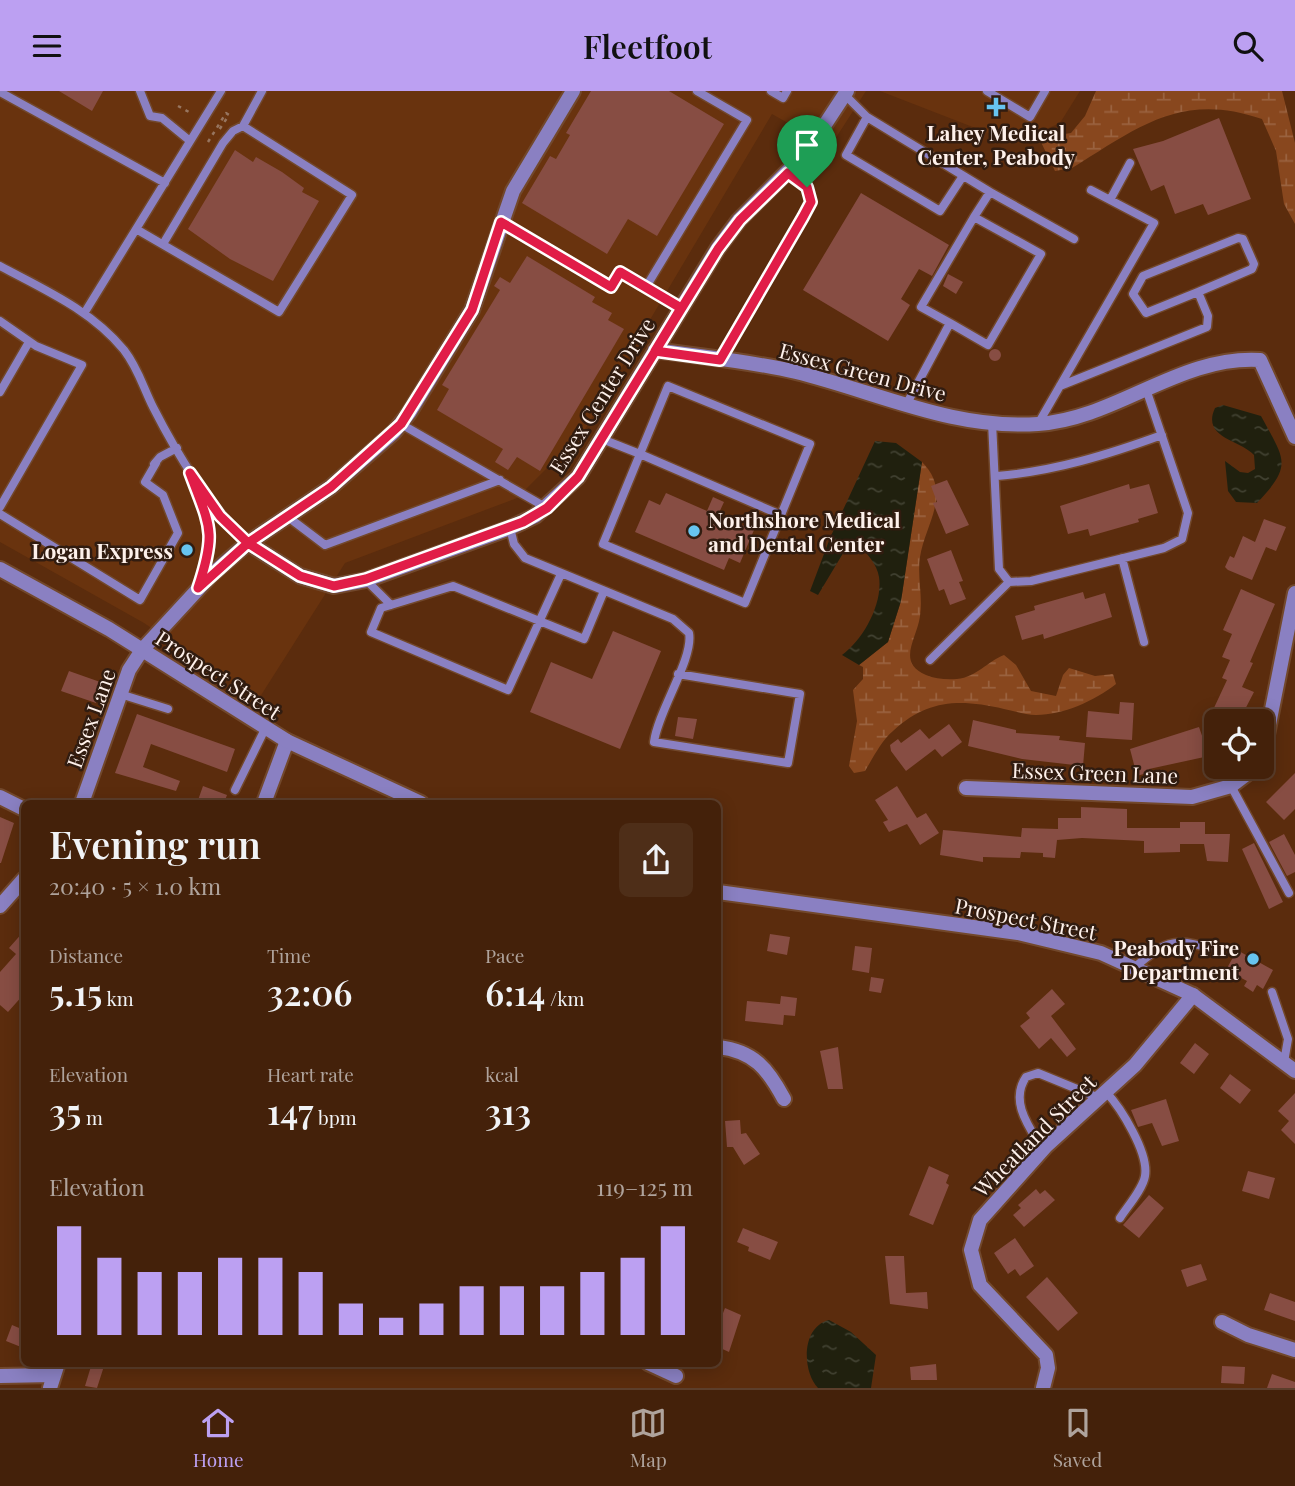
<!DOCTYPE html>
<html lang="en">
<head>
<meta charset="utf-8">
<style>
	body { margin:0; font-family:"Playfair Display",serif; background:#4e2e18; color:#f1f3f6; height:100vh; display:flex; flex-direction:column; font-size:26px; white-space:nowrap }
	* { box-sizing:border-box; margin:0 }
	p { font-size:23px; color:#afa39c }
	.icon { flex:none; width:38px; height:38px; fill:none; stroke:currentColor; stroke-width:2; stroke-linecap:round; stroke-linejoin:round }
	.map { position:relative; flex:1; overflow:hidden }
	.details { position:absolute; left:21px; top:709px; width:700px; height:567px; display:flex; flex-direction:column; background:#44210a; border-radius:10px; box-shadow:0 4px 18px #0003,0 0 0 2px #5c3e2b }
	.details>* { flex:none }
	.buttons { position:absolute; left:1204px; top:618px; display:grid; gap:14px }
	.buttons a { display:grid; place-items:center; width:70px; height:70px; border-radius:10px; background:#44210a; box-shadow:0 4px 18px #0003,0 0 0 2px #5c3e2b; font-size:35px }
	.pin { position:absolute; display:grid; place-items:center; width:60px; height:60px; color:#fff; margin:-72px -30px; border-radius:50% 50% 50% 0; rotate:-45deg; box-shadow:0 0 7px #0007 }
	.pin .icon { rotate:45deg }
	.round { display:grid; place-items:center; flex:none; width:74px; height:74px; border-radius:10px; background:#4e2e18 }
	.headline { display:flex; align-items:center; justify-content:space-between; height:119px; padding:0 28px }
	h1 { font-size:38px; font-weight:600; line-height:52px }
	.metrics { display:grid; grid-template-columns:repeat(3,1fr); gap:10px; height:119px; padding:7px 28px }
	.metrics div { display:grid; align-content:center }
	.metrics b { font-size:35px; font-weight:600 }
	.metrics small { font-size:19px; font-weight:400 }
	.metrics p { font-size:19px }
	.chart { height:196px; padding:14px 28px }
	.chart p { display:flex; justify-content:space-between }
	.chart svg { width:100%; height:126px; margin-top:7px; stroke:#bca0f2; stroke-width:6 }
	header { display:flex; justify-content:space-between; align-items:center; height:91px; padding:0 28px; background:#bca0f2; color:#111; font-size:32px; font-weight:600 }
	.dock { display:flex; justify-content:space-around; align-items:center; height:98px; border-top:2px solid #5c3e2b; background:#44210a; font-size:19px; color:#afa39c }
	.dock a { display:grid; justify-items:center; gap:4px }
	.dock .selected { color:#bca0f2 }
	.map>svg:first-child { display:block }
</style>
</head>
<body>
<header><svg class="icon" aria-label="menu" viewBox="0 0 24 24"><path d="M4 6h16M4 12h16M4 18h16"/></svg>Fleetfoot<svg class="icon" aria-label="search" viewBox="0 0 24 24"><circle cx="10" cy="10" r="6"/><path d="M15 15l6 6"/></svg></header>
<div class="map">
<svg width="1295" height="1297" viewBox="0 0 1295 1297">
	<defs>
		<pattern id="wetland-marsh" width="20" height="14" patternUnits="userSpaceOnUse" patternTransform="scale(1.75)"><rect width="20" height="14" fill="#88471e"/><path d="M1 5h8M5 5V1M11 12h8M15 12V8" fill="none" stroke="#9a623f"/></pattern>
		<pattern id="water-ripples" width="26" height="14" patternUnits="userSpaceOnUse" patternTransform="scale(1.75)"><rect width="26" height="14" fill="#20200e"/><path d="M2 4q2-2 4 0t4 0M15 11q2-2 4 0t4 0" fill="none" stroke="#414131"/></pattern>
	</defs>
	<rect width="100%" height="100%" fill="#5b2c0d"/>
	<!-- built -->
	<path fill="#69330e" d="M0,0H866L830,56L772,23L584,340L517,407L345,472L258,609L144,532L0,451Z
		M880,0H1080L1060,32L1014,52Z"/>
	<!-- wetland -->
	<path fill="url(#wetland-marsh)" d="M1096,0H1282L1295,52V133L1284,113L1276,60L1262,28C1181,0 1137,37 1072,77L1055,80L1039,47L1071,42L1085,25Z
		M922,371C953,402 925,433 920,466C917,485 923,505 920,525C917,548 896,571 926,584C935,588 947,589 957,588C977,586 988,570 1004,564L1016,574L1031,600L1056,605L1063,584L1069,577L1095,585L1113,583L1116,593C1094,610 1063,624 1036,624C1026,624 1014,620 1004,618C960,608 928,608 893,640C881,650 873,667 865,680L854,682L849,675L857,630L853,599L863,588V576L859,574L888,551L901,510Z"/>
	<!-- water -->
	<path fill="url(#water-ripples)" d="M1223,314L1261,325C1284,368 1294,373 1257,412L1236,411L1228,400L1225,370L1240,381L1248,382L1255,378L1254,364C1241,349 1201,347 1215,317Z
		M875,350L896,352L922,371L901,510L888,551L859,574L842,564C863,549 883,513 879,486C877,473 867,463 859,453L848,454L818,504L810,500L830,447Z
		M829,1229L851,1241L876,1264L871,1297H818C802,1280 801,1236 829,1229Z"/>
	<!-- building -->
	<path fill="#874d43" d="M59,0H103L92,20Z
		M591,0H669L724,33L657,145L628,128L607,163L522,112L550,65L556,68L570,44L566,42Z
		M1219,27L1251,108L1208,124L1203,113L1175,123L1164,94L1151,100L1133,58L1163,50Z
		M235,59L253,71L256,66L282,81L304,97L302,101L319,110L273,190L230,168L188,138Z
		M861,102L949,154L932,185L919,178L901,208L910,214L888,250L803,199Z
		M527,165L595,206L592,211L612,222L608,229L624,238L540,380L517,366L508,379L495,371L503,358L437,319L449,298L442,294L500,199L494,195L500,186L510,192Z
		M948,183L963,191L956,203L943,195Z
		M989 264a6 6 0 1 1 12 0a6 6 0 1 1-12 0Z
		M947,389L969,434L946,443L933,412L937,411L931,395Z
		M1129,393L1130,398L1149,393L1158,422L1138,428L1139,431L1090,445L1088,438L1068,443L1060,415Z
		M666,402L707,420L713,406L724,411L718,424L754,439L740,472L729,467L724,479L635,441L649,409L660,414Z
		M1264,428L1286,436L1276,460L1266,456L1252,489L1228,479L1225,476L1230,465L1234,467L1243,445L1255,451Z
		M951,459L963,490L959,491L966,508L950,514L944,498L939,500L927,468Z
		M1241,498L1275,513L1250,571L1253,572L1242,596L1254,601L1239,630L1213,619L1227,589L1222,587L1230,569L1222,566L1232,543L1223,539Z
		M1083,501L1085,508L1105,502L1112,526L1044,548L1043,543L1022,549L1015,525L1035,519L1034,515Z
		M613,540L661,560L620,658L530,621L551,571L592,588Z
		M69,580L103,592L96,612L61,600Z
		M1120,611L1134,612L1132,649L1086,646L1088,620L1119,623Z
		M137,623L235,658L227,681L151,653L143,676L180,690L176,700L115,682Z
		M678,626L697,628L693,648L675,645Z
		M973,629L1016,639V642L1060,645L1059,649L1085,652L1083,675L1022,668L968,655Z
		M949,633L962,651L942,666L935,658L906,680L891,660L890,654L898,648L901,652L920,638L929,648Z
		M1199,636L1209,665L1149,678L1150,681L1137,685L1130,658Z
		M1295,682V718L1284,729L1266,711Z
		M203,695L227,704L224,712H197Z
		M897,695L917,727L926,722L939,742L920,754L907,733L889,741L883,731L888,729L875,709Z
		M1081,716L1127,718V737H1180V731H1205V743H1230L1228,771L1207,770L1204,753H1180V761L1144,762V750L1082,747L1057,749L1055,767L1043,766V762L1021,761L1020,767L983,766V771L940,764L943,739L1021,746L1022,737L1058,738V727H1081Z
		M0,726L14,732L1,772H0Z
		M1284,743L1295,764V781L1287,785L1269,751Z
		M1254,752L1283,811L1269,818L1242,758Z
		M24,840V903L8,921L0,914V881L16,863L9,857Z
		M770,843L790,846L787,864L767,860Z
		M855,855L872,857L869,882L852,879Z
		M1237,859L1273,879L1263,898L1257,894L1253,901L1244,895L1247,890L1226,879Z
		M871,886L884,888L881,902L869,900Z
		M1052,898L1065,913L1051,925L1076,958L1067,966L1051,947L1039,958L1020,935L1030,927L1026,922Z
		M781,905L797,907L795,925L784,924L783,934L745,930L747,910L780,913Z
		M1195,952L1209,963L1194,983L1180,972Z
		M838,956L843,998H828L820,960Z
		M1230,983L1251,999L1240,1013L1220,997Z
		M1295,1002V1053L1281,1039L1289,1030L1278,1020Z
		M1166,1008L1179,1050L1162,1055L1152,1032L1138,1036L1131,1019Z
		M740,1029L741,1043L746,1042L760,1063L744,1074L733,1056H727L725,1030Z
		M929,1075L949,1084L946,1092L949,1094L933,1134L909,1124Z
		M1248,1080L1275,1087L1269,1108L1242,1100Z
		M1036,1098L1040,1103L1045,1099L1055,1109L1024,1136L1013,1124L1021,1117L1018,1114Z
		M1149,1104L1164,1117L1139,1147L1123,1134Z
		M743,1137L778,1151L770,1169L748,1160L749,1156L737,1151Z
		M1015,1147L1034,1175L1020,1185L1015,1178L1008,1183L994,1162Z
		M885,1165H904L906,1202L927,1201L928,1218L890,1213Z
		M1201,1173L1207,1189L1187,1196L1181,1179Z
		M1047,1186L1078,1222L1058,1240L1026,1206Z
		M1270,1202L1295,1211V1230L1264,1219Z
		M725,1217L741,1224L729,1261L718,1256V1235Z
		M12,1234L24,1239L21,1256L6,1250Z
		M92,1272H105L97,1297L85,1295Z
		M936,1273L937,1289H911L910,1276Z
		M1222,1275L1245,1276L1244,1293L1221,1292Z
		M1272,1283L1295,1291V1297H1267Z"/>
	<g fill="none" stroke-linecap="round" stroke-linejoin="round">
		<!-- service casing -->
		<g stroke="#72482c" stroke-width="11">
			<path id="service" d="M140,0L150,25L162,27L190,50
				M771,0L783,7L787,0
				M987,0L1030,26L1045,0
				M0,1L165,92
				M845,4L867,26
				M963,85L940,120L846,64L867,26L990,101L974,126
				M990,101L1074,148
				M1110,109L1130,72
				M501,131L611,196L620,181L681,217
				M136,138L279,221L352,104L243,35L262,0
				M163,153L223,52L233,40L243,35
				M0,175C45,199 91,219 124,259C138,277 143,296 153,316C179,367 207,412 248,452
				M646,196L747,29L697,0
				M85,221L221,0
				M0,230L36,255L82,274L0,416
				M720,269L811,111L807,96L788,82
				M1060,295L1207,236L1208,225L1198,201L1252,178L1254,173L1243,148L1238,147L1143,185L1133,203L1146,222L1198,201
				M0,301L29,251
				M905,316L950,232L988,254L1041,163L974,126L921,216L950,232
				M992,331L999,478L1009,491L1031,490L1164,457L1182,448L1188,422L1146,298
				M401,333L547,417
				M1038,333L1154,132L1091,99
				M602,348L640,363L603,453L745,512L810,353L668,295L640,363L781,424
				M154,373L160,366L177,357
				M997,385C1055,380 1107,364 1162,344
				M196,398C212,440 214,448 200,492
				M0,423L140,509L178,442L163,404L145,391L156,372
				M288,426L325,454L500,389
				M510,437L514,453L525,467L673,528L689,542C694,567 658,620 654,651L788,672L800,603L678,583
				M1122,467L1144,551
				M561,483L508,599L371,541L381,517L453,495L584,548L604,500
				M366,489L391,514
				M930,569L1009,491
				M120,603L168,618
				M1231,695L1289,802
				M235,699L265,638
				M1135,876C1162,853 1174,845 1208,857
				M1272,901L1288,948L1284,971
				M1106,1001C1121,1017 1149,1062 1145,1085C1143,1098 1127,1116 1120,1127
				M1043,1059C1030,1037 1009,1011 1026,986L1038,982L1099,1007"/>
		</g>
		<!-- minor casing -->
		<g stroke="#72482c" stroke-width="18">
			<path id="minor" d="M655,259C702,266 750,270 796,281C877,301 953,339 1038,333C1116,328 1180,264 1260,269L1295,346
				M248,452L300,485L334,495L366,489L510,437L535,425L578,386L718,157L739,129L807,61L847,0
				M1262,669L1295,502
				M966,697L1192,706L1231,695L1256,676
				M0,706L24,718
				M82,712L129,579L142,559L212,483L248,452L331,396L394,341L409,322L472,219L513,100L573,0
				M264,712L287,650
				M0,815L24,788
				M718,956C754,960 768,978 784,1008
				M1222,1231L1248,1244L1295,1259
				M648,1272L676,1285
				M0,1285L54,1284
				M50,1297L58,1272
				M1043,1297L1048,1277L1046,1264L980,1194L971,1159L980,1129L1046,1055L1135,974L1193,904"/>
		</g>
		<!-- tertiary casing -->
		<g stroke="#72482c" stroke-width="18">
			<path id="tertiary" d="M0,478L109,538L287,650L421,712
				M718,801L1018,842L1101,862L1193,904L1295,980"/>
		</g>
		<!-- path -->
		<path stroke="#97755f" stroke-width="2.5" stroke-dasharray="3.5 5" stroke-linecap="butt" d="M178,15L189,21
			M208,51L226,22L229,24L219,39"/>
		<!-- service -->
		<use href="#service" stroke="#8a80c2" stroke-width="8"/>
		<!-- minor -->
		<use href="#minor" stroke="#8a80c2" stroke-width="14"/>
		<!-- tertiary -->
		<use href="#tertiary" stroke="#8a80c2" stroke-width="14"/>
	</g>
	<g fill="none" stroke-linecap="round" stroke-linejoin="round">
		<!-- route casing -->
		<g stroke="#fff" stroke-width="14">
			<path id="route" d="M807,96L788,82L740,129L718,158L578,386L547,417L523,431L366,488L334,495L300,485L248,452L220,425L190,382C210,436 217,440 198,497L248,452L331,396L401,333L472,219L501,131L611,196L620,181L681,217L655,260L720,269L803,126L811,111L807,96"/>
		</g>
		<!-- route -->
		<use href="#route" stroke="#e11d48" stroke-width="9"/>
	</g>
	<!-- markers -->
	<g fill="#67c4f0" stroke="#311c10" stroke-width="2.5">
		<path d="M992.5 5.5h7v7h7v7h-7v7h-7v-7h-7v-7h7z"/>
		<circle cx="694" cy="440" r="7"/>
		<circle cx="187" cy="459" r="7"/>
		<circle cx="1253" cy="868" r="7"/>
	</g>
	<g text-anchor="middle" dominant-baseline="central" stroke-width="5" stroke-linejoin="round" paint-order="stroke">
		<!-- poi labels -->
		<g font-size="21" font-weight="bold" fill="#fef1eb" stroke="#311c10" text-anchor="end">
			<text x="996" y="41" text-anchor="middle">Lahey Medical<tspan x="996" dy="24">Center, Peabody</tspan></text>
			<text x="708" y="428" text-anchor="start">Northshore Medical<tspan x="708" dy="24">and Dental Center</tspan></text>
			<text x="173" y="459">Logan Express</text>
			<text x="1239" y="856">Peabody Fire<tspan x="1239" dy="24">Department</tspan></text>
		</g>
		<!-- street labels -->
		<g font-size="21" fill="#fef1eb" stroke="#311c10">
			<text transform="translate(863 280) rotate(15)">Essex Green Drive</text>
			<text transform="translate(601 304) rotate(-58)">Essex Center Drive</text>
			<text transform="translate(219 583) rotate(33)">Prospect Street</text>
			<text transform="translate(90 627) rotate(-70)">Essex Lane</text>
			<text transform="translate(1095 681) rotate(2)">Essex Green Lane</text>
			<text transform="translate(1026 827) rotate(11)">Prospect Street</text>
			<text transform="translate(1034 1044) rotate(-45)">Wheatland Street</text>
		</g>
	</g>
</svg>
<div class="buttons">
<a><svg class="icon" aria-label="locate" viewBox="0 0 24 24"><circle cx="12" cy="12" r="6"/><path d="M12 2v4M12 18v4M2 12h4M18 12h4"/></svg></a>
</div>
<div class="pin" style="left:807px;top:96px;background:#1e9e55"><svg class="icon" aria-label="arrive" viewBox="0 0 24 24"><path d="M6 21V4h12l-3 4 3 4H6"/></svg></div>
<section class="details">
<div class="headline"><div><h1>Evening run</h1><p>20:40 · 5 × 1.0 km</p></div><a class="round"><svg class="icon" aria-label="share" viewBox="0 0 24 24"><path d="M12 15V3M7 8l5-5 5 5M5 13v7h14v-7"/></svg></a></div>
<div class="metrics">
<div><p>Distance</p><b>5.15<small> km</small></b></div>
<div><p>Time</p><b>32:06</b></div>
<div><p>Pace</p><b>6:14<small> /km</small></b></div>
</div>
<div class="metrics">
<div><p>Elevation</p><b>35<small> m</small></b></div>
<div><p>Heart rate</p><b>147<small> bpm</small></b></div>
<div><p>kcal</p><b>313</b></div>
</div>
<div class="chart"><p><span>Elevation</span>119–125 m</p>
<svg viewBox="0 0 160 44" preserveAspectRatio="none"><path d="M5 44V6M15 44V17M25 44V22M35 44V22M45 44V17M55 44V17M65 44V22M75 44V33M85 44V38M95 44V33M105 44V27M115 44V27M125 44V27M135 44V22M145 44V17M155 44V6"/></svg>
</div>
</section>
</div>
<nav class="dock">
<a class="selected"><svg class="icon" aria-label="home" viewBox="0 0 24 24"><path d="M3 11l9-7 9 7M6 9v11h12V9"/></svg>Home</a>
<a><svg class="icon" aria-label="map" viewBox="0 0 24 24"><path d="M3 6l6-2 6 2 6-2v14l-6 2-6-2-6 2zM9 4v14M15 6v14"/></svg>Map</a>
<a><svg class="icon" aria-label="saved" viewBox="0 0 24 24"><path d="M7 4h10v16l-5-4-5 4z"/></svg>Saved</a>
</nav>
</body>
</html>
